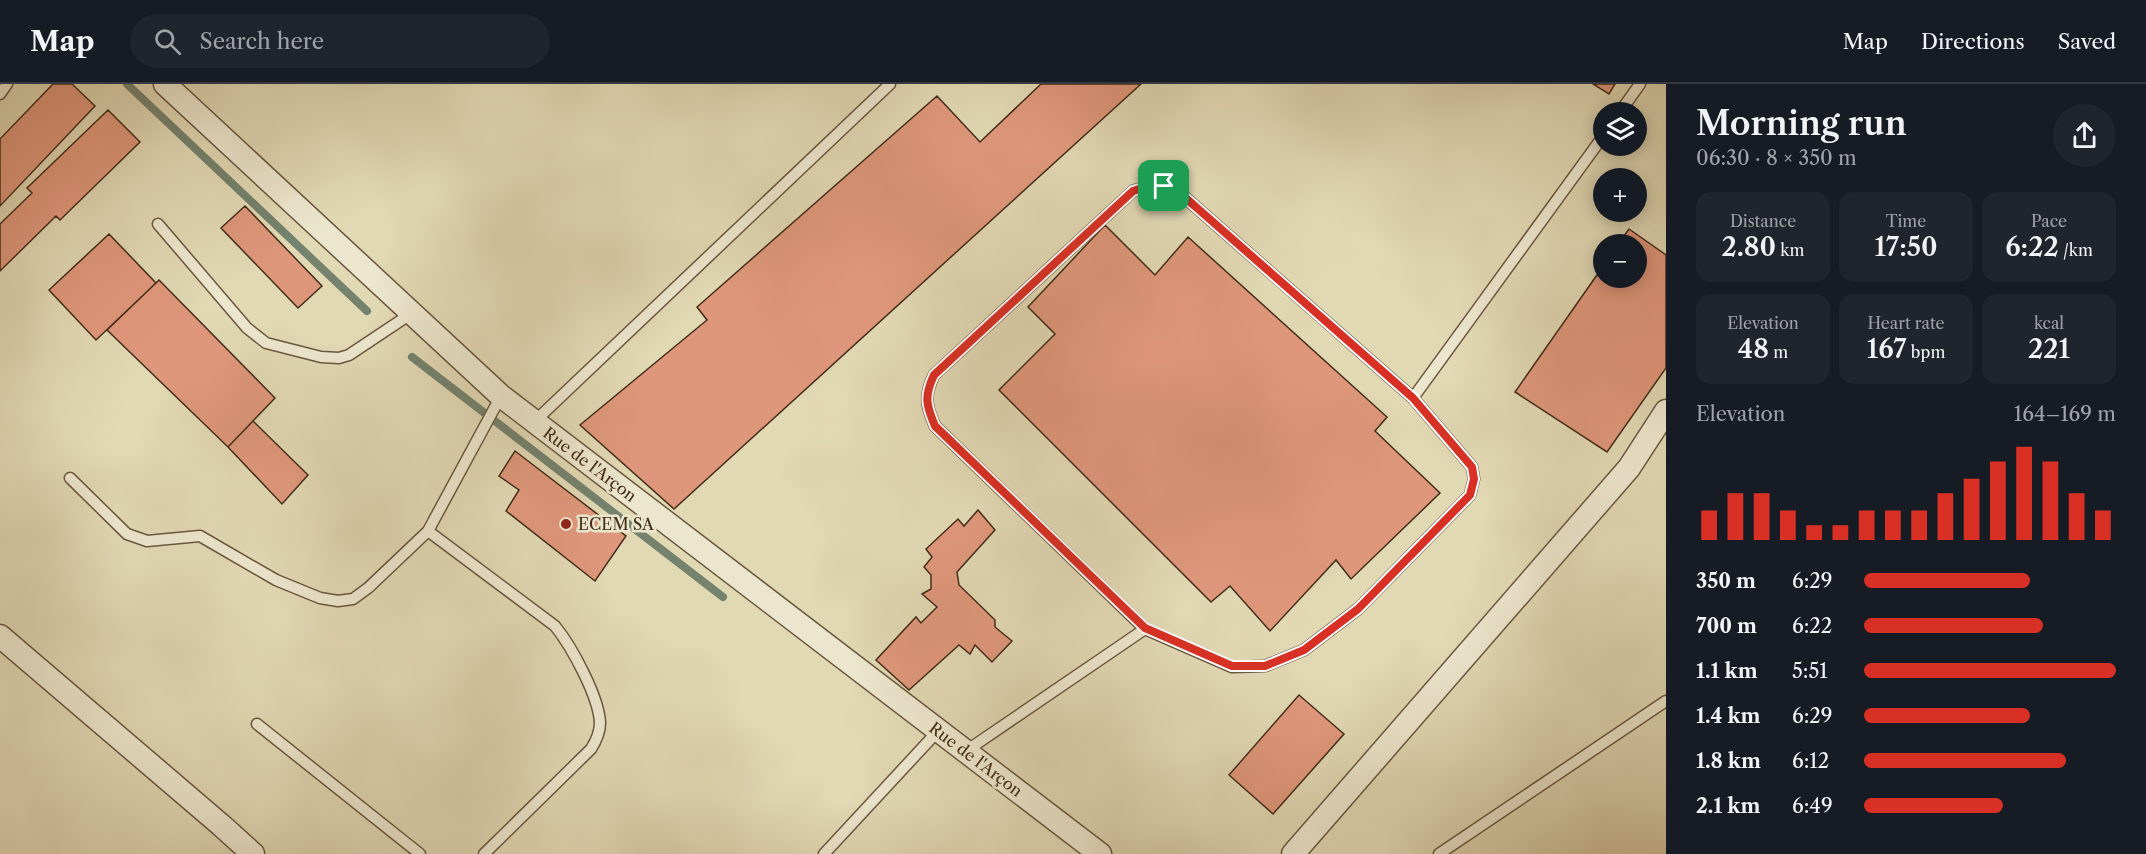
<!DOCTYPE html>
<html lang="en">
<head>
<meta charset="utf-8">
<style>
	body { margin:0; font-family:"Libre Caslon Text",serif; background:#20242c; color:#f1f3f6; height:100vh; display:flex; flex-direction:column; font-size:22px; white-space:nowrap }
	* { box-sizing:border-box; margin:0 }
	p { font-size:20px; color:#9ea1a6 }
	.icon { flex:none; width:33px; height:33px; fill:none; stroke:currentColor; stroke-width:2; stroke-linecap:round; stroke-linejoin:round }
	.map { position:relative; flex:1; overflow:hidden }
	.panel { display:flex; flex-direction:column; background:#171b24; width:480px }
	.panel>* { flex:none }
	.buttons { position:absolute; left:1593px; top:18px; display:grid; gap:12px }
	.buttons a { display:grid; place-items:center; width:54px; height:54px; border-radius:50%; background:#171b24; box-shadow:0 3px 15px #0003; font-size:30px }
	.pin { position:absolute; display:grid; place-items:center; width:51px; height:51px; color:#fff; margin:-26px; border-radius:12px; box-shadow:0 3px 9px #0006 }
	.round { display:grid; place-items:center; flex:none; width:63px; height:63px; border-radius:32px; background:#20242c }
	.summary { display:flex; align-items:center; justify-content:space-between; height:102px; padding:0 30px }
	h1 { font-size:33px; font-weight:600; line-height:45px }
	.metrics { display:grid; grid-template-columns:repeat(3,1fr); gap:9px; height:102px; padding:6px 30px }
	.metrics div { display:grid; align-content:center; border-radius:15px; background:#20242c; text-align:center }
	.metrics b { font-size:26px; font-weight:600 }
	.metrics small { font-size:16px; font-weight:400 }
	.metrics p { font-size:16px }
	.chart { height:168px; padding:12px 30px }
	.chart p { display:flex; justify-content:space-between }
	.chart svg { width:100%; height:108px; margin-top:6px; stroke:#d93025; stroke-width:6 }
	ul { padding:0 30px; list-style:none; font-size:20px }
	li { display:grid; grid-template-columns:96px 72px 1fr; align-items:center; height:45px }
	li i { height:15px; border-radius:8px; background:#d93025 }
	header { display:flex; align-items:center; gap:36px; box-sizing:border-box; height:84px; padding:0 30px; background:#171b24; border-bottom:2px solid #363941 }
	header strong { font-size:28px }
	nav { display:flex; gap:33px; margin-inline-start:auto; font-size:21px }
	.search { width:420px; height:54px; background:#20242c; display:flex; align-items:center; gap:15px; box-sizing:border-box; padding:0 21px; border-radius:33px; color:#9ea1a6; font-size:22px }
	main { display:flex; flex:1; min-height:0 }
	.map>svg:first-child { display:block }
</style>
</head>
<body>
<header>
<strong>Map</strong>
<div class="search"><svg class="icon" aria-label="search" viewBox="0 0 24 24"><circle cx="10" cy="10" r="6"/><path d="M15 15l6 6"/></svg>Search here</div>
<nav><a>Map</a><a>Directions</a><a>Saved</a></nav>
</header>
<main>
<div class="map">
<svg width="1666" height="770" viewBox="0 0 1666 770">
	<rect width="100%" height="100%" fill="#e1d8b4"/>
	<filter id="stains"><feTurbulence type="fractalNoise" baseFrequency=".00333" numOctaves="4"/><feColorMatrix values="0 0 0 0 .2 0 0 0 0 .09 0 0 0 0 .02 0 0 0 .5 -.17"/></filter>
	<radialGradient id="worn" r=".72"><stop offset=".6" stop-color="#630" stop-opacity="0"/><stop offset="1" stop-color="#630" stop-opacity=".3"/></radialGradient>
	<g fill="none" stroke-linecap="round" stroke-linejoin="round">
		<!-- stream -->
		<path stroke="#74826e" stroke-width="8" d="M127,0L367,227
			M412,273L723,513"/>
	</g>
	<!-- building -->
	<path fill="#df977b" stroke="#422d16" stroke-width="1.5" d="M53,0H72L95,22L0,122V55Z
		M1041,0H1141L674,425L580,341L707,236L697,223L937,12L980,58Z
		M1593,0H1615L1609,10Z
		M108,26L140,58L60,136L56,132L0,187V140L32,109L27,104Z
		M245,122L322,202L298,224L221,144Z
		M1105,141L1155,191L1188,153L1387,333L1375,347L1440,409L1351,495L1336,476L1270,547L1230,502L1211,518L999,306L1055,250L1028,223Z
		M1629,145L1666,171V284L1607,368L1515,308L1604,181V194H1636V160H1618Z
		M109,150L156,199L96,256L49,206Z
		M159,196L275,314L228,363L107,246Z
		M253,337L308,391L282,420L228,363Z
		M515,367L626,452L595,497L506,427L519,406L499,392Z
		M978,426L995,446L957,488L959,501L995,536V543L1012,557L992,578L975,561L970,570L959,561L909,606L876,576L916,533L921,539L937,523L922,510L931,505V491L924,483L932,473L926,465L958,435L964,442Z
		M1299,611L1344,650L1273,730L1229,691Z"/>
	<g fill="none" stroke-linecap="round" stroke-linejoin="round">
		<!-- service casing -->
		<g stroke="#6a583e" stroke-width="13">
			<path id="service" d="M0,10L7,0
				M1620,28L1640,0
				M158,140L247,244L266,259L321,273L339,274L349,271L412,229
				M534,338L890,0
				M70,394L127,450L147,457L200,452L276,496L320,514L338,517L353,515L368,504L428,447
				M1145,545L1232,583L1265,582L1304,566L1358,525L1470,411L1474,395L1472,383L1413,314L1604,51
				M257,640L420,770
				M966,667L1145,545L935,342C926,322 924,312 934,291L1133,107C1153,100 1160,101 1180,109L1413,314
				M484,770L591,665C596,657 600,649 600,639C599,613 572,563 555,542L428,447L501,312
				M824,770L938,647
				M1439,770L1666,617"/>
		</g>
		<!-- minor casing -->
		<g stroke="#6a583e" stroke-width="25">
			<path id="minor" d="M165,0L501,312L1100,770
				M0,552L221,741L253,770
				M1293,770L1629,384L1666,327"/>
		</g>
		<!-- service -->
		<use href="#service" stroke="#ece6ce" stroke-width="10"/>
		<!-- minor -->
		<use href="#minor" stroke="#ece6ce" stroke-width="22"/>
	</g>
	<g fill="none" stroke-linecap="round" stroke-linejoin="round">
		<!-- route casing -->
		<g stroke="#fff" stroke-width="12">
			<path id="route" d="M1149,102H1164L1180,109L1413,314L1472,383L1474,395L1470,411L1358,525L1304,566L1265,582H1232L1145,544L935,342C926,321 924,312 934,291L1133,107Z"/>
		</g>
		<!-- route -->
		<use href="#route" stroke="#d93025" stroke-width="8"/>
	</g>
	<!-- markers -->
	<circle fill="#8f2418" stroke="#ece6ce" stroke-width="2" cx="566" cy="440" r="6"/>
	<g text-anchor="middle" dominant-baseline="central" stroke-width="5" stroke-linejoin="round" paint-order="stroke">
		<!-- street labels -->
		<g font-size="16" fill="#422d16" stroke="#ece6ce">
			<text transform="translate(590 380) rotate(37)">Rue de l'Arçon</text>
			<text transform="translate(976 675) rotate(37)">Rue de l'Arçon</text>
		</g>
		<!-- poi labels -->
		<g font-size="16" fill="#422d16" stroke="#ece6ce" text-anchor="start">
			<text x="578" y="440">ECEM SA</text>
		</g>
	</g>
	<rect width="100%" height="100%" filter="url(#stains)"/>
	<rect width="100%" height="100%" fill="url(#worn)"/>
</svg>
<div class="buttons">
<a><svg class="icon" aria-label="layers" viewBox="0 0 24 24"><path d="M12 4l9 5-9 5-9-5zM3 14l9 5 9-5"/></svg></a>
<a>+</a>
<a>−</a>
</div>
<div class="pin" style="left:1164px;top:102px;background:#1e9e55"><svg class="icon" aria-label="arrive" viewBox="0 0 24 24"><path d="M6 21V4h12l-3 4 3 4H6"/></svg></div>
</div>
<section class="panel">
<div class="summary"><div><h1>Morning run</h1><p>06:30 · 8 × 350 m</p></div><a class="round"><svg class="icon" aria-label="share" viewBox="0 0 24 24"><path d="M12 15V3M7 8l5-5 5 5M5 13v7h14v-7"/></svg></a></div>
<div class="metrics">
<div><p>Distance</p><b>2.80<small> km</small></b></div>
<div><p>Time</p><b>17:50</b></div>
<div><p>Pace</p><b>6:22<small> /km</small></b></div>
</div>
<div class="metrics">
<div><p>Elevation</p><b>48<small> m</small></b></div>
<div><p>Heart rate</p><b>167<small> bpm</small></b></div>
<div><p>kcal</p><b>221</b></div>
</div>
<div class="chart"><p><span>Elevation</span>164–169 m</p>
<svg viewBox="0 0 160 44" preserveAspectRatio="none"><path d="M5 44V32M15 44V25M25 44V25M35 44V32M45 44V38M55 44V38M65 44V32M75 44V32M85 44V32M95 44V25M105 44V19M115 44V12M125 44V6M135 44V12M145 44V25M155 44V32"/></svg>
</div>
<ul>
<li><b>350 m</b>6:29<i style="width:66%"></i></li>
<li><b>700 m</b>6:22<i style="width:71%"></i></li>
<li><b>1.1 km</b>5:51<i style="width:100%"></i></li>
<li><b>1.4 km</b>6:29<i style="width:66%"></i></li>
<li><b>1.8 km</b>6:12<i style="width:80%"></i></li>
<li><b>2.1 km</b>6:49<i style="width:55%"></i></li>
</ul>
</section>
</main>
</body>
</html>
